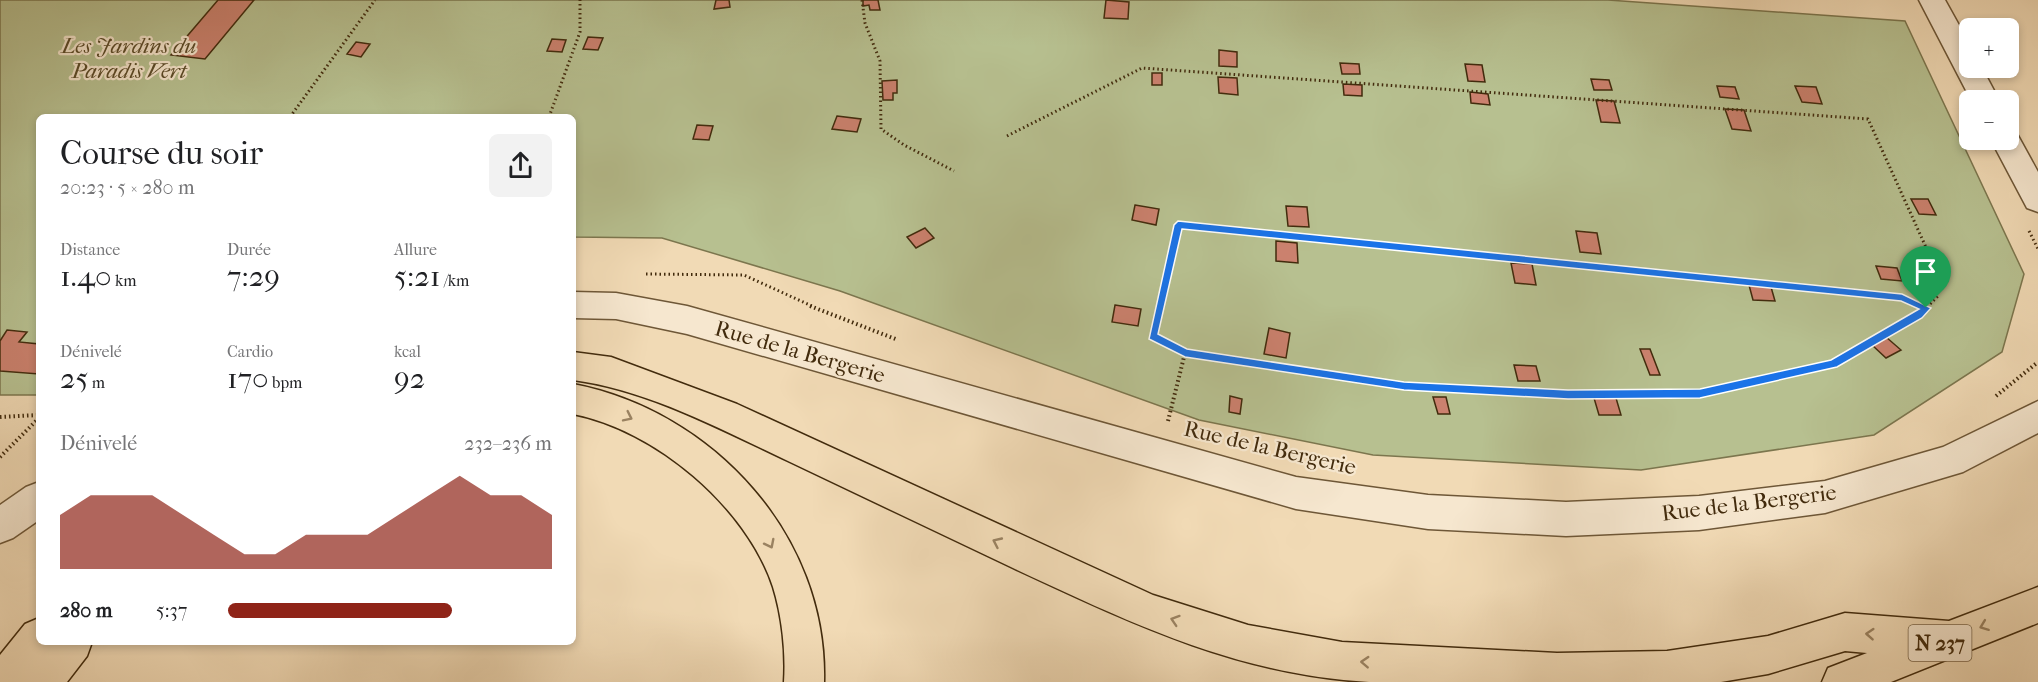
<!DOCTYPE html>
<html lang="fr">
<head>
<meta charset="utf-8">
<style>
	body { margin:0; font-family:"IM FELL French Canon",serif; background:#f2f2f2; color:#202124; height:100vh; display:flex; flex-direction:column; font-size:22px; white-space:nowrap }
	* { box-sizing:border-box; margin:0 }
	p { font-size:20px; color:#757577 }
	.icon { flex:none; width:33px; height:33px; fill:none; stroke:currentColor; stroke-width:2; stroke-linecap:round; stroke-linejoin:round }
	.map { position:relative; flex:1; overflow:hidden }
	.details { position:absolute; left:36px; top:114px; width:540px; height:531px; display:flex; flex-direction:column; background:#fff; border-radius:9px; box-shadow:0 3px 9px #0003 }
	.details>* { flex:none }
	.buttons { position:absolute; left:1959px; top:18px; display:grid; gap:12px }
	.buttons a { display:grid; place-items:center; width:60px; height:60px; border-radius:9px; background:#fff; box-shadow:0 3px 9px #0003; font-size:30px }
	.pin { position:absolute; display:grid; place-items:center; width:51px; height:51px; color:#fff; margin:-62px -26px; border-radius:50% 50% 50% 0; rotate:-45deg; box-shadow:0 0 6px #0007 }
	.pin .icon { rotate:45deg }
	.round { display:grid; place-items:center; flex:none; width:63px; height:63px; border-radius:9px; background:#f2f2f2 }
	.headline { display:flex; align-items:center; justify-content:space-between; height:102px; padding:0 24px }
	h1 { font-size:33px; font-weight:600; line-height:45px }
	.metrics { display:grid; grid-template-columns:repeat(3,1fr); gap:9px; height:102px; padding:6px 24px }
	.metrics div { display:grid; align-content:center }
	.metrics b { font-size:30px; font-weight:600 }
	.metrics small { font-size:16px; font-weight:400 }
	.metrics p { font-size:16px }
	.chart { height:168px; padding:12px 24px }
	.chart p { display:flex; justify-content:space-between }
	.chart svg { width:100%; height:108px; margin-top:6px; fill:#8f2418; opacity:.7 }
	ul { padding:0 24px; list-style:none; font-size:20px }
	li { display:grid; grid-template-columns:96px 72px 1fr; align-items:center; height:45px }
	li i { height:15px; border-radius:8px; background:#8f2418 }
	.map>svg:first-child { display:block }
</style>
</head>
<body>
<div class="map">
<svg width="2038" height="682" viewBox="0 0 2038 682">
	<rect width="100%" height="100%" fill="#f1dab5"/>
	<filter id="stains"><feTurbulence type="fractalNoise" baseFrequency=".00333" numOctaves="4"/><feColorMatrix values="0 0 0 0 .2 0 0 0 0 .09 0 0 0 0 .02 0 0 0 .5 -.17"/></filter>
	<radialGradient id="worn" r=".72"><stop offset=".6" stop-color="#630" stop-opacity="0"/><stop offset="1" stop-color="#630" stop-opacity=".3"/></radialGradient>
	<!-- green -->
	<path fill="#b7c090" stroke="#7c764e" stroke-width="1.5" d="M0,0H1608L1905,21L2024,274L2002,352L1874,435L1641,470L1373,455L1199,420L840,291L662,238L573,237V117H39V395H0Z"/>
	<!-- building -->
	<path fill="#cb816e" stroke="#422b0d" stroke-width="1.5" d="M218,0H254L205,59L171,55Z
		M716,0H729L730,7L714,9Z
		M863,0H878L880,10H870L869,5L863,6Z
		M1106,0L1129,2L1128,19L1104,18Z
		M588,37L603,38L598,50L583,49Z
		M552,39L566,40L562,52L547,51Z
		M356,42L370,44L361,57L347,54Z
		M1219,50L1237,52V67L1219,66Z
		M1340,63L1359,64L1360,74H1342Z
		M1465,64L1482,65L1485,82L1468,81Z
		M1152,73H1162V85H1152Z
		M1218,77L1237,78L1238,95L1219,93Z
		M1591,79L1609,80L1612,90H1594Z
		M897,80V93H893V100H883L882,81Z
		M1343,84L1362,85V96L1344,95Z
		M1717,86L1735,87L1739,99L1720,97Z
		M1795,86L1816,87L1822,104L1802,102Z
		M1470,92L1488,94L1490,105L1471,103Z
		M1596,100L1614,101L1620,123L1601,122Z
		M1725,109L1744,110L1751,131L1732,129Z
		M837,116L861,119L857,132L832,129Z
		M697,125L713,126L709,140L693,139Z
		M1911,199H1928L1936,215L1919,214Z
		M1135,205L1159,209L1156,225L1132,220Z
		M1286,206L1307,207L1309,227L1288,226Z
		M925,228L934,238L916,248L907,237Z
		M1576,231L1597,233L1601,254L1580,252Z
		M1276,241L1297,243L1298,263L1276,261Z
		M1511,263L1532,264L1536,285L1515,283Z
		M1876,266L1897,268L1902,281L1881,279Z
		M1749,285L1771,287L1775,301L1753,300Z
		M1115,305L1141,309L1138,326L1112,322Z
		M1269,328L1290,333L1286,358L1264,354Z
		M7,330L27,332L19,342L39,344V374L0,371V341Z
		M1886,337L1901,350L1886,358L1872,345Z
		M1640,349H1650L1660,375H1650Z
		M1514,365L1536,366L1540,381H1518Z
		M1230,396L1242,399L1240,414L1229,412Z
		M1433,397H1446L1450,414H1438Z
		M1594,398H1616L1621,415H1599Z"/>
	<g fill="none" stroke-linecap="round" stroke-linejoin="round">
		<!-- minor casing -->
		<g stroke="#6e5737" stroke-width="3">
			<path id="minor" d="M1919,0H1945L1970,45V68H1982L1999,100H1971Z
				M2008,130L2016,132L2038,172V212L2027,208L1991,140H2008Z
				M573,292L616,293L687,306L1296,477L1428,495L1566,502L1699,496L1825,481L1943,447L2038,401V433L1963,472L1825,513L1699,530L1566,536L1428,529L1296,509L687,334L616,319L573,318Z
				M39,482V520L13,538L0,543V505L26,487Z"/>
		</g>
		<!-- highway casing -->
		<g stroke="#422b0d" stroke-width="3">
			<path id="highway" d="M573,352L611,357L737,404L1153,595L1248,625L1342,642L1557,653L1667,651L1768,636L1845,613L1949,621L2038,587V623L1891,682H1822L1828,668L1867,653L1845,651L1768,674L1721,682H1369C1238,675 1129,622 1013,568C938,532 863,497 788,461C720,429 648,390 573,380Z
				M573,384C713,411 828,536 824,682H784C786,652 782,616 773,587C746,506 655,430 573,414Z
				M39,618V642H92L87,656L67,682H0V655L25,624Z"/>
		</g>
		<!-- path-far1 -->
		<path stroke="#422b0d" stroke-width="3" stroke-dasharray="1.5 3" stroke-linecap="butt" d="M862,0L865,23L880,61L881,129L904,145L954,171
			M290,117L375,0
			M549,117L580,32V0
			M1007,136L1142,68L1868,119L1934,265L1938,296L1927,307
			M2029,231L2038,249
			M646,274L744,275L814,307
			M1159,307L1178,225L1902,297L1925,307"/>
		<!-- path -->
		<path stroke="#422b0d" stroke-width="4" stroke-dasharray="1.5 3" stroke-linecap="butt" d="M810,306L898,340
			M1160,306L1153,336L1185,353
			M1922,306L1926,308
			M1996,396L2038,362
			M0,417L39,415
			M1168,421L1185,353L1404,386L1568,395L1700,393L1833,364L1919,315L1928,306
			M0,457L39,418"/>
		<!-- minor -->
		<use href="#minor" fill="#f6e7cf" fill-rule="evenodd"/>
		<!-- highway -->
		<use href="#highway" fill="#f1dab5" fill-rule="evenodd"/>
	</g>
	<!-- one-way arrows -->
	<defs><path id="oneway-chevron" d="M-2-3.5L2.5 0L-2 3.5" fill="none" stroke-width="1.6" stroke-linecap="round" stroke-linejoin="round" transform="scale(1.5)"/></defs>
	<g stroke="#9a8261">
		<use href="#oneway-chevron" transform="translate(628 417) rotate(26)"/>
		<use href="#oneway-chevron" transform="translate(997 542) rotate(-155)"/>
		<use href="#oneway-chevron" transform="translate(770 544) rotate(63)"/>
		<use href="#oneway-chevron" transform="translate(1175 620) rotate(-162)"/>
		<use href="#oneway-chevron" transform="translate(1984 626) rotate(159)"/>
		<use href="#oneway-chevron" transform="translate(1870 634) rotate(-176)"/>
		<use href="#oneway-chevron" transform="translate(1365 662) rotate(-177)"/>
	</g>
	<!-- route -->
	<path fill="#1a73e8" stroke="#fff" stroke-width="1.5" fill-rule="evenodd" d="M1178,221L1902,294L1931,308L1922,318L1837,367L1700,398L1568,399L1404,390L1185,357L1149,339L1174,225ZM1182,229L1901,301L1919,309L1831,360L1700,389L1568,390L1404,382L1187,349L1158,334Z"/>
	<g text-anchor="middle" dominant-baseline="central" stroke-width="4.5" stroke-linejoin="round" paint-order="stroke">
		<!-- shield labels -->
		<rect fill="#f6e7cf" stroke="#786347" stroke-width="1.5" x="1908.5" y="625" width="63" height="36" rx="4.5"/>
		<g font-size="21" font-weight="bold" fill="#422b0d">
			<text x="1940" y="643">N 237</text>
		</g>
		<!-- park labels -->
		<g font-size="22" font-style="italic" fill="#594927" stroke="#f6e7cf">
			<text x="129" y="46">Les Jardins du<tspan x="129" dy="25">Paradis Vert</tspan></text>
		</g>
		<!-- street labels -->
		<g font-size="22" fill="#422b0d" stroke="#f6e7cf">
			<text transform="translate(800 352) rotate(16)">Rue de la Bergerie</text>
			<text transform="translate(1270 448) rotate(13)">Rue de la Bergerie</text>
			<text transform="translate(1749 503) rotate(-7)">Rue de la Bergerie</text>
		</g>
	</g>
	<rect width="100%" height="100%" filter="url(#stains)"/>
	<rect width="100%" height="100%" fill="url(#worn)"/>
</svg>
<div class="buttons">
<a>+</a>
<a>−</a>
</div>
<div class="pin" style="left:1926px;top:308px;background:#1e9e55"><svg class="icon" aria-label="arrive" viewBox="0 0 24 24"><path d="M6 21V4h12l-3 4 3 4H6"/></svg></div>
<section class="details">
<div class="headline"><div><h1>Course du soir</h1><p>20:23 · 5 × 280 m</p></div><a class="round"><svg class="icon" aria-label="share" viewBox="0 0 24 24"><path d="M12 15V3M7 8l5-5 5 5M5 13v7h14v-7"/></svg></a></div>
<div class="metrics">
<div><p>Distance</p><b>1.40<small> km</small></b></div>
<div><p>Durée</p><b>7:29</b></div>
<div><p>Allure</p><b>5:21<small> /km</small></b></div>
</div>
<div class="metrics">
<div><p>Dénivelé</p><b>25<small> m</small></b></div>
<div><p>Cardio</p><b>170<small> bpm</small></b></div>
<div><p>kcal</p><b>92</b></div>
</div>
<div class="chart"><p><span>Dénivelé</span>232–236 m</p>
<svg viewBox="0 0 160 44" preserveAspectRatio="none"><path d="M0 44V22L10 14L20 14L30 14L40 22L50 30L60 38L70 38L80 30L90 30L100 30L110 22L120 14L130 6L140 14L150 14L160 22V44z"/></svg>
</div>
<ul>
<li><b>280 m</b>5:37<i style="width:69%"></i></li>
</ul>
</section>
</div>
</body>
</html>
